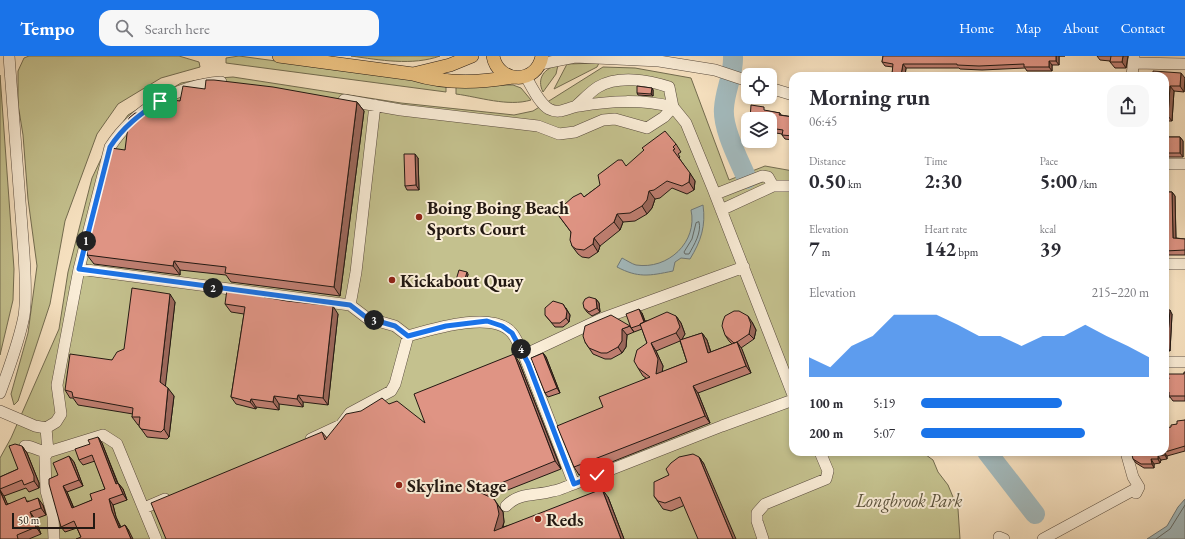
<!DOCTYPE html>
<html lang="en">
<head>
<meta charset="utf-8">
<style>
	body { margin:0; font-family:"EB Garamond",serif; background:#f7f7f7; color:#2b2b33; height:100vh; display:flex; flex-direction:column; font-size:15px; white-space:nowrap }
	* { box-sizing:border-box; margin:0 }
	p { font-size:13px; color:#7c7c81 }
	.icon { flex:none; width:22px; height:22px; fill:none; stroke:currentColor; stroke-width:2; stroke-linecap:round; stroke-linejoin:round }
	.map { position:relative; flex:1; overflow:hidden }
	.panel { position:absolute; left:789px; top:16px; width:380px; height:384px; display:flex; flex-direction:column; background:#fff; border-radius:12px; box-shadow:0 2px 6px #0003 }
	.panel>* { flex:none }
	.tools { position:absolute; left:741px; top:12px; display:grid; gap:8px }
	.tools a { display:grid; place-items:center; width:36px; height:36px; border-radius:8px; background:#fff; box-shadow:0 2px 6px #0003; font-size:20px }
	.scale { position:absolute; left:12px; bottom:10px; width:83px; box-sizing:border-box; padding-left:4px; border:2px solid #221812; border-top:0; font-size:11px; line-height:14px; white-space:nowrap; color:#221812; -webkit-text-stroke:3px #faedd7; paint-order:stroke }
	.pin { position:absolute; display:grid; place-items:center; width:34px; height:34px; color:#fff; margin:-17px; border-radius:8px; box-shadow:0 2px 6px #0006 }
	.km { position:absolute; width:20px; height:20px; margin:-10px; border-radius:50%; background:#222; color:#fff; font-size:11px; line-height:20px; text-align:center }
	.round { display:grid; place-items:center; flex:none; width:42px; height:42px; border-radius:12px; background:#f7f7f7 }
	.summary { display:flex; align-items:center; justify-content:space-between; height:68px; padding:0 20px }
	h1 { font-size:22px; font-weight:700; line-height:30px }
	.metrics { display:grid; grid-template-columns:repeat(3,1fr); gap:6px; height:68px; padding:4px 20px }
	.metrics div { display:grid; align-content:center }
	.metrics b { font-size:20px; font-weight:700 }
	.metrics small { font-size:11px; font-weight:400 }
	.metrics p { font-size:11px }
	.chart { height:112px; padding:8px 20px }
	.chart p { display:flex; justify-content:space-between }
	.chart svg { width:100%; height:72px; margin-top:4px; fill:#1a73e8; opacity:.7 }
	ul { padding:0 20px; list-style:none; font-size:13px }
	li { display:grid; grid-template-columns:64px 48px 1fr; align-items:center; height:30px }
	li i { height:10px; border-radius:5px; background:#1a73e8 }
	header { display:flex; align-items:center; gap:24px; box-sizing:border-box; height:56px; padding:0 20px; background:#1a73e8; color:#fff }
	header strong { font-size:19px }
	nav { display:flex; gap:22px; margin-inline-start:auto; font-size:14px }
	.search { width:280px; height:36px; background:#f7f7f7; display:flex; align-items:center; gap:10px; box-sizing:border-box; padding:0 14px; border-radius:12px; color:#7c7c81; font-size:15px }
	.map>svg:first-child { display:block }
</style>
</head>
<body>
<header>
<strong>Tempo</strong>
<div class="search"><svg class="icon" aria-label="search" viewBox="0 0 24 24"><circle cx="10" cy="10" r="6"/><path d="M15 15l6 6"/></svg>Search here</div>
<nav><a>Home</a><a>Map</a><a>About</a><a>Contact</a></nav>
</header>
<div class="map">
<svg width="1185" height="483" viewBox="0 0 1185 483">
	<rect width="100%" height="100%" fill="#f8e3c2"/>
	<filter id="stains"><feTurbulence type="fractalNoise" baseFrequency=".005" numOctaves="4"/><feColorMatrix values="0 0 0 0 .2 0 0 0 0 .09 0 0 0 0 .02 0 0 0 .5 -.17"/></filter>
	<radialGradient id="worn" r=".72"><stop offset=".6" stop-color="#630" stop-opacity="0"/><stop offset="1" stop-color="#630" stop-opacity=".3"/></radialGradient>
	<!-- green -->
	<path fill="#c4c18e" stroke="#736c50" d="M29,0H179L199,6L200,11L161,22L118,48L97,78L65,165L50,248L18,345L14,349L11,338L28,277L37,210L28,143L23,79L18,48V15L24,2Z
		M239,0L446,28V36L226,7V2Z
		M351,0H440C412,10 380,4 351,0Z
		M599,7L597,11L554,33L567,8Z
		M558,9L556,18L543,36C536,22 545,12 558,9Z
		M603,11L635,12L691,22L729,124L765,110L793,115V396H922L933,404L938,416L948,429L958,453L960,483H0V402L11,382L59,273L68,216L92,122L109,86L128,59L181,27L204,23L233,21L401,47L514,59L533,55Z
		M0,19L14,213L13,244L0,299Z
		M456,29H513L521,32L531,44C508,51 479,41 456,38Z"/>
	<!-- water -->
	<path fill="#a3bbbf" stroke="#6f7a7a" d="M703,149C706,170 701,185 690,203L681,202L675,206L673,215C649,220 638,222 617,211L622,202C626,204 632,208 636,209C668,214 698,186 691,154Z
		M1185,443V483H1147L1167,470L1178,451Z"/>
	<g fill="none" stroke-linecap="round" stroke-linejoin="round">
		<!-- shore -->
		<path stroke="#626a68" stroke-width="1" d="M699,166C702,176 694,189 689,198H685L684,196L692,183L696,167Z
			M1156,483L1170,473L1185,449"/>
		<!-- river -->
		<path stroke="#a3bbbf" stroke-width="20" d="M733,0C734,18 725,34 724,52C722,72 739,104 747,123
			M987,396L1035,458"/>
		<!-- minor casing -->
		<g stroke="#584b3e" stroke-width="12">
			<path id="minor" d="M1134,7L1185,8
				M540,8L575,1L659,5L715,14L748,25
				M1132,20L1134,1
				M526,21C532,31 539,47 549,53C560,59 568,51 579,50C611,45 641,43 673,51
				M770,32L793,39
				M344,44L401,54L538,70L559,78L575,76L603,64L615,63L647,72L664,61L673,51
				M576,50C583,44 590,36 598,31C618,19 648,24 669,31L673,51L686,67L713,133L793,339
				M1165,108H1185
				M716,138L762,120L768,121L773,130
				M721,154L773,130H793
				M1165,208H1185
				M79,213L350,249L367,262L395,270L408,280
				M350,249L356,216L375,49
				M1165,306H1185
				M0,337C9,312 19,286 24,260C27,240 25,218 24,198L9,0
				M0,355L35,370L46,372L56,366L61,358L57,329L79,213L110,91C134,54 177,29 221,26
				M311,383L341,369L350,357L391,335L395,328L408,280C433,273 493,254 512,277C517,283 520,292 524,299L601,263L744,211
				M25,390C34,390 39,396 48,396L46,372
				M1126,396L1133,421L1139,431L1136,437
				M574,428L722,370L793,344
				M506,450C519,436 536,440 553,435C560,434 567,430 574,428L524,299
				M144,452L165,443
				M999,481L1004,483
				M54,483L53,460L46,435L45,401L48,396L103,379L117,388L156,483
				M763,483L757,465V457L765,448L826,423L828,415L820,396
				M1043,483L1139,431"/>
		</g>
		<!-- major casing -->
		<g stroke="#221812" stroke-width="14">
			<path id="major" d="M279,0L413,18C445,28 478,27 512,21
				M493,0C498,28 537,29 542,0
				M413,18L450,9L472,0"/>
		</g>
		<!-- minor -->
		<use href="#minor" stroke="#faedd7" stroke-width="11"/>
		<!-- major -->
		<use href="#major" stroke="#ecc281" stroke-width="13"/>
	</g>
	<!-- wall -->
	<path fill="#c07f72" stroke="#221812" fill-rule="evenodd" d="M883,0H1065H1059V9H1052V15H1027L1025,12L982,14L960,13L959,12H906L905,20H893L892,18L893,11L885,10L882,6Z
		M1097,0H1128L1126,12H1115L1110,6V5L1100,4Z
		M1165,20L1185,22L1184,36L1174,35L1172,65H1165Z
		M652,32L653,34V40L638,39L637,37Z
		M205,33L357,46L364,55L340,240L231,226L226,219L180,214V219L94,208L87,199L108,110L125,94L153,59L180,45Z
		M767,55L780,57L781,59L793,61V84L785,83L782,79V78L770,76V63Z
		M1165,81H1180L1183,85V101H1165Z
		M676,88L681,96L678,98L680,101L679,102L695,125L694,134L687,138L672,132L660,142L655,143L652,152L647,158L635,165L623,166L620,174L600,190L598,196L589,202L582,201L578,198L572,190L571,176L556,156L584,141L626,110Z
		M418,102L419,134H407L405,130Z
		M1165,136H1172L1175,140L1176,182L1185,183V199H1165Z
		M468,218L466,228L458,226L456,224Z
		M265,238L267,241L338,258L328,349L303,346V351L279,348V354L256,351V353L236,348L231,341L244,258L231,256L225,248Z
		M596,243L599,247L600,256L592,260L587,256L584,252Z
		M175,246L165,330L174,340L169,381L167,383L147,381L139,370V369H138L132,361L133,358L78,349L73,342H70L65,334L112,304Z
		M566,252L570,259L569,266L563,271H555L545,259Z
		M1165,253L1172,258L1170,295H1165Z
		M642,257L645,265L676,260L681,267L685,278L681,284L702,277L707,284L711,296L732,288L729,285L725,279L752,266L756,274L754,283L741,292L751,317L698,337L710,367L579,419L574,411L603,351L646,322L643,320L638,312L647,287L642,273L634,276L631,272ZM680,285L687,306L662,316L663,310L656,295Z
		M630,270L634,276L627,279L626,291L622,297L611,303H605L593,298L585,286Z
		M543,297L546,301L560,337L548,341L545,337Z
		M519,306L561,413L490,441L494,443L503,456L504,466L503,471L608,441L624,483H166L322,376L327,382L389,348L425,367Z
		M1185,316V345H1173L1170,341H1165V324L1169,323L1184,318Z
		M1185,364V395L1167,400V403L1161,404L1160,407L1154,408V412H1144L1136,407L1133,403L1140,399L1171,371Z
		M98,381L102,387L118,427L123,433L127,444L113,449L116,461L121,471L125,469L129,475L81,481L77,472L65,476L61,471L58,419L69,400L74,406L83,430L67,436L74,452L92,444L105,433L95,405L83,409L79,404L90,388Z
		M22,390L27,397L39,427V432L29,436L26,432L4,440L7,448L28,445L43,449L46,459L35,463L41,478L29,483H0V421L18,413Z
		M699,401L704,408L683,450L671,455L663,453L654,440L669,419Z"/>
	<!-- shaded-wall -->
	<path fill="#9c685c" stroke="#221812" d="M1056,0H1059V9L1056,5Z
		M1123,0H1128L1126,12L1122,6Z
		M1049,5L1052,9V15L1049,11Z
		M903,8L906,12L905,20H902L901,19Z
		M1181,17L1185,22L1184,36L1180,30Z
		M1170,30L1174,35L1172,65L1168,60Z
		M652,32L653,34V40L651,38Z
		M357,46L364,55L340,240L334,231Z
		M1180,81L1183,85V101L1180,97Z
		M415,98L418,102L419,134L416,129Z
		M690,117L695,125L694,134L689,126Z
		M649,135L655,143L652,152L647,158L642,150Z
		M1172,136L1175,140L1176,186L1173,182Z
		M617,158L623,166L620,174L614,166Z
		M594,182L600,190L598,196L593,188Z
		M174,205L180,214V219L173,210Z
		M467,216L468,218L466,228L464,226Z
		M170,238L175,246L165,334L160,326Z
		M596,243L599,247L600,256L597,252Z
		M563,248L570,259L569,266L566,262Z
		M333,250L338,258L328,349L323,342Z
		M639,253L642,257L647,271L645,267Z
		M1170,254L1172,258L1170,295L1167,291Z
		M676,260L681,267L685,278L681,285L676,277Z
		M748,260L752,266L756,274L754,283L749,278Z
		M622,273L627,279L626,291L622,297L618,291Z
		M702,277L707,284L713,304L708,297Z
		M737,286L742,293L751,317L746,310Z
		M651,287L656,295L663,310L661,325L656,318Z
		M543,297L546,301L560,337L557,332Z
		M514,298L519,306L561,413L555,405Z
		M693,330L698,337L710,367L705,360Z
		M168,332L174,340L169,381L164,373Z
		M298,339L303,346V351L297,343Z
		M274,340L279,348V354L273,346Z
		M251,343L256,351V353L250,346Z
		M98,381L102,387L120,434L116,428Z
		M22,390L27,397L39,427V432L34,425Z
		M1164,396L1167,400V403L1165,399Z
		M69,400L74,406L83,430L79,424Z
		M1158,400L1161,404L1160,407L1158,403Z
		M699,401L704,408L736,483H733Z
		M1151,403L1154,408V412L1152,408Z
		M118,427L123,433L127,444L123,438Z
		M63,430L67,436L76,458L72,452Z
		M602,433L608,441L624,483H621Z
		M0,434L4,440L11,456L6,449Z
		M38,442L43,449L46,459L41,452Z
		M109,443L113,449L116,461L123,478L119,472L112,455Z
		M497,448L503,456L504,466L499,482L494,475Z
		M30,456L35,463L41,478L36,471Z
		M125,469L129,475L133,483H131Z"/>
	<!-- building -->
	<path fill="#df9484" stroke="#221812" d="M883,0H1056V5H1049V11H1024V8L979,10L957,9V8H903L901,19L892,18L893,8L882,6Z
		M1111,0H1123L1122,6H1110Z
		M1153,15L1181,17L1180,30H1170L1168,60H1165V20H1153Z
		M206,24H214L273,31L357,46L334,231L225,217L226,211L174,205L173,210L87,199L96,140L104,109L108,110L111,92L125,94L129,62L135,57L153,59L157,42L180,45L183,30L205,33Z
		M637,30L652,32L651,38L637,37Z
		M751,49L764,51V54L780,57L779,59L793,61V80L782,79L783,74L770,72V63H750Z
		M665,75L676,88L673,91L675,93L673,94L690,117L689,126L682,130L667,125L654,134L649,135L647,144L642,150L630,157L617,158L614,166L594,182L593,188L584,194L576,193L572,190L570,184L571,176L556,156L573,141L581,137L584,141L600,129L598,119L618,104H622L626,110L644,94L642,92Z
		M1165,81H1180V97H1165Z
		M404,98H415L416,129L405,130Z
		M1165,136H1172L1173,182L1185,183V194L1165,195Z
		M459,214L467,216L464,226L456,224Z
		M132,232L170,238L160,326L168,332L164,373L161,376L141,373L139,370L140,361H132L133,352L73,341L72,336L65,334L70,298L112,304L117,296L124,293Z
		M227,233L265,238L264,241L287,245L333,250L323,342L298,339L297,343L274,340L273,346L251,343L250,346L231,341L245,251L225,248Z
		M589,241L596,243L597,252L589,256L584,252L583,247L585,243Z
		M553,245L563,248L567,255L566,262L560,267H552L545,259V252Z
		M639,253L644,266L640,268V269L631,272L626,258Z
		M1165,253L1170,254L1167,291H1165Z
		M734,255H739L748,260L751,268L749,278L737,286L734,287L725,279L722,270L723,265L725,260Z
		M667,256L676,260L680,271L676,277L651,287L658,303L656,318L687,306L680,284L702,277L708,297L737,286L746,310L693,330L705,360L574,411L557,370L603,351L599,341L650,321L638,312L634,305L637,294L647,287L640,268Z
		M611,259L630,270L622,273V285L618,291L607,297H601L589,292L585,286L583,280L585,270Z
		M543,297L557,332L545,337L531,302Z
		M514,298L555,405L479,436L494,443L497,448L499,458L494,475L602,433L621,483H166L151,447L322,376L325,384L346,358L361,355L382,342L389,348L397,345L425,367L414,338Z
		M1184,316H1185V340H1169V336H1165V324L1169,323L1168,318H1184Z
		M1185,364V390L1165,396V372L1171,371V369L1177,368V365Z
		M98,381L116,428L118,427L123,438L109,443L112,455L119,472L125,469L131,483H76L81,481L74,465L61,471L49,428V423L58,419L53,407L69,400L79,424L63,430L72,452L92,444L90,438L105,433L92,399L79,404L75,393L90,388L88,384Z
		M15,388L22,390L34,420V425L24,429L22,424L0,433V421L18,413L9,390Z
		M1140,396H1165V399L1158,400V403H1151L1152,408H1141L1133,403L1132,399H1140Z
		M693,398L699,401L733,483H698L680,441L665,447L658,445L654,440V426L669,419L666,413L671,407L679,401Z
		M0,435L6,449L25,441L27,446L38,442L41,452L30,456L36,471L17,479L18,483H0Z"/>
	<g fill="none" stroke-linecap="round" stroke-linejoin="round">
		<!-- route casing -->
		<g stroke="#fff" stroke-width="8">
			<path id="route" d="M160,45C140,58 123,71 110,91L79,213L350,249L367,262L395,270L408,280L446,270L487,265L502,270L512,277L528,307L574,428L597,419"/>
		</g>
		<!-- route -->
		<use href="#route" stroke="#1a73e8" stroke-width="5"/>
	</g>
	<!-- markers -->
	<g fill="#8f2418" stroke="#faedd7" stroke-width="1.5">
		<circle cx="419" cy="161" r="4"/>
		<circle cx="392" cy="224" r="4"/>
		<circle cx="399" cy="429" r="4"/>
		<circle cx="538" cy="463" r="4"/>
	</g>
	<g text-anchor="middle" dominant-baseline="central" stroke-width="4" stroke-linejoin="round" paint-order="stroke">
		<!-- poi labels -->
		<g font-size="18" font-weight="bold" fill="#221812" stroke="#faedd7" text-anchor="start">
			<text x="427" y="151">Boing Boing Beach<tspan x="427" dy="21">Sports Court</tspan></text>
			<text x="400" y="224">Kickabout Quay</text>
			<text x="407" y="429">Skyline Stage</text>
			<text x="546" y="463">Reds</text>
		</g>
		<!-- park labels -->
		<g font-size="18" font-style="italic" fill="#5b533d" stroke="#faedd7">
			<text x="909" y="444">Longbrook Park</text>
		</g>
	</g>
	<rect width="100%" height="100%" filter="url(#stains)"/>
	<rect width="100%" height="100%" fill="url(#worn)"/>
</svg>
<div class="tools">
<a><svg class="icon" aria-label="locate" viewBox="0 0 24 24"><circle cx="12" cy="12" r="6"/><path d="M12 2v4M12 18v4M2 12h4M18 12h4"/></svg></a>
<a><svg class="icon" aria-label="layers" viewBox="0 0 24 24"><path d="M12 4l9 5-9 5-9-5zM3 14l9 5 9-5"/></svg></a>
</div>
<div class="scale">50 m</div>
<div class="pin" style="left:160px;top:45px;background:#1e9e55"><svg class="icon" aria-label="arrive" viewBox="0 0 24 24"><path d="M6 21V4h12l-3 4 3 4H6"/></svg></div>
<div class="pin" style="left:597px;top:419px;background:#d93025"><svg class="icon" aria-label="check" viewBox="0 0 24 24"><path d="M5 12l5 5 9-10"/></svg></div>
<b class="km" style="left:86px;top:185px">1</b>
<b class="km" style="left:213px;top:232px">2</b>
<b class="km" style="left:374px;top:264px">3</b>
<b class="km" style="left:521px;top:293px">4</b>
<section class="panel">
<div class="summary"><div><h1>Morning run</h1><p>06:45</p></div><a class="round"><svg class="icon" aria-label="share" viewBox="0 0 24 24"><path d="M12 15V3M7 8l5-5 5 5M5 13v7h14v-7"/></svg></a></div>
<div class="metrics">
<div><p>Distance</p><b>0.50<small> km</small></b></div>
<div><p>Time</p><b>2:30</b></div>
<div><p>Pace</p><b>5:00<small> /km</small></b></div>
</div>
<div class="metrics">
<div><p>Elevation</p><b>7<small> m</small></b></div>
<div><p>Heart rate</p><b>142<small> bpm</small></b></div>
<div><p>kcal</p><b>39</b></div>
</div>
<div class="chart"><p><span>Elevation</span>215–220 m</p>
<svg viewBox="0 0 160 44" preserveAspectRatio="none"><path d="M0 44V32L10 38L20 25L30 19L40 6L50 6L60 6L70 12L80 19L90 19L100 25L110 19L120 19L130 12L140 19L150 25L160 32V44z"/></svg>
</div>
<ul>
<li><b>100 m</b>5:19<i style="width:62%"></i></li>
<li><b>200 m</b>5:07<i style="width:72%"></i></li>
</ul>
</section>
</div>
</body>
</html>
